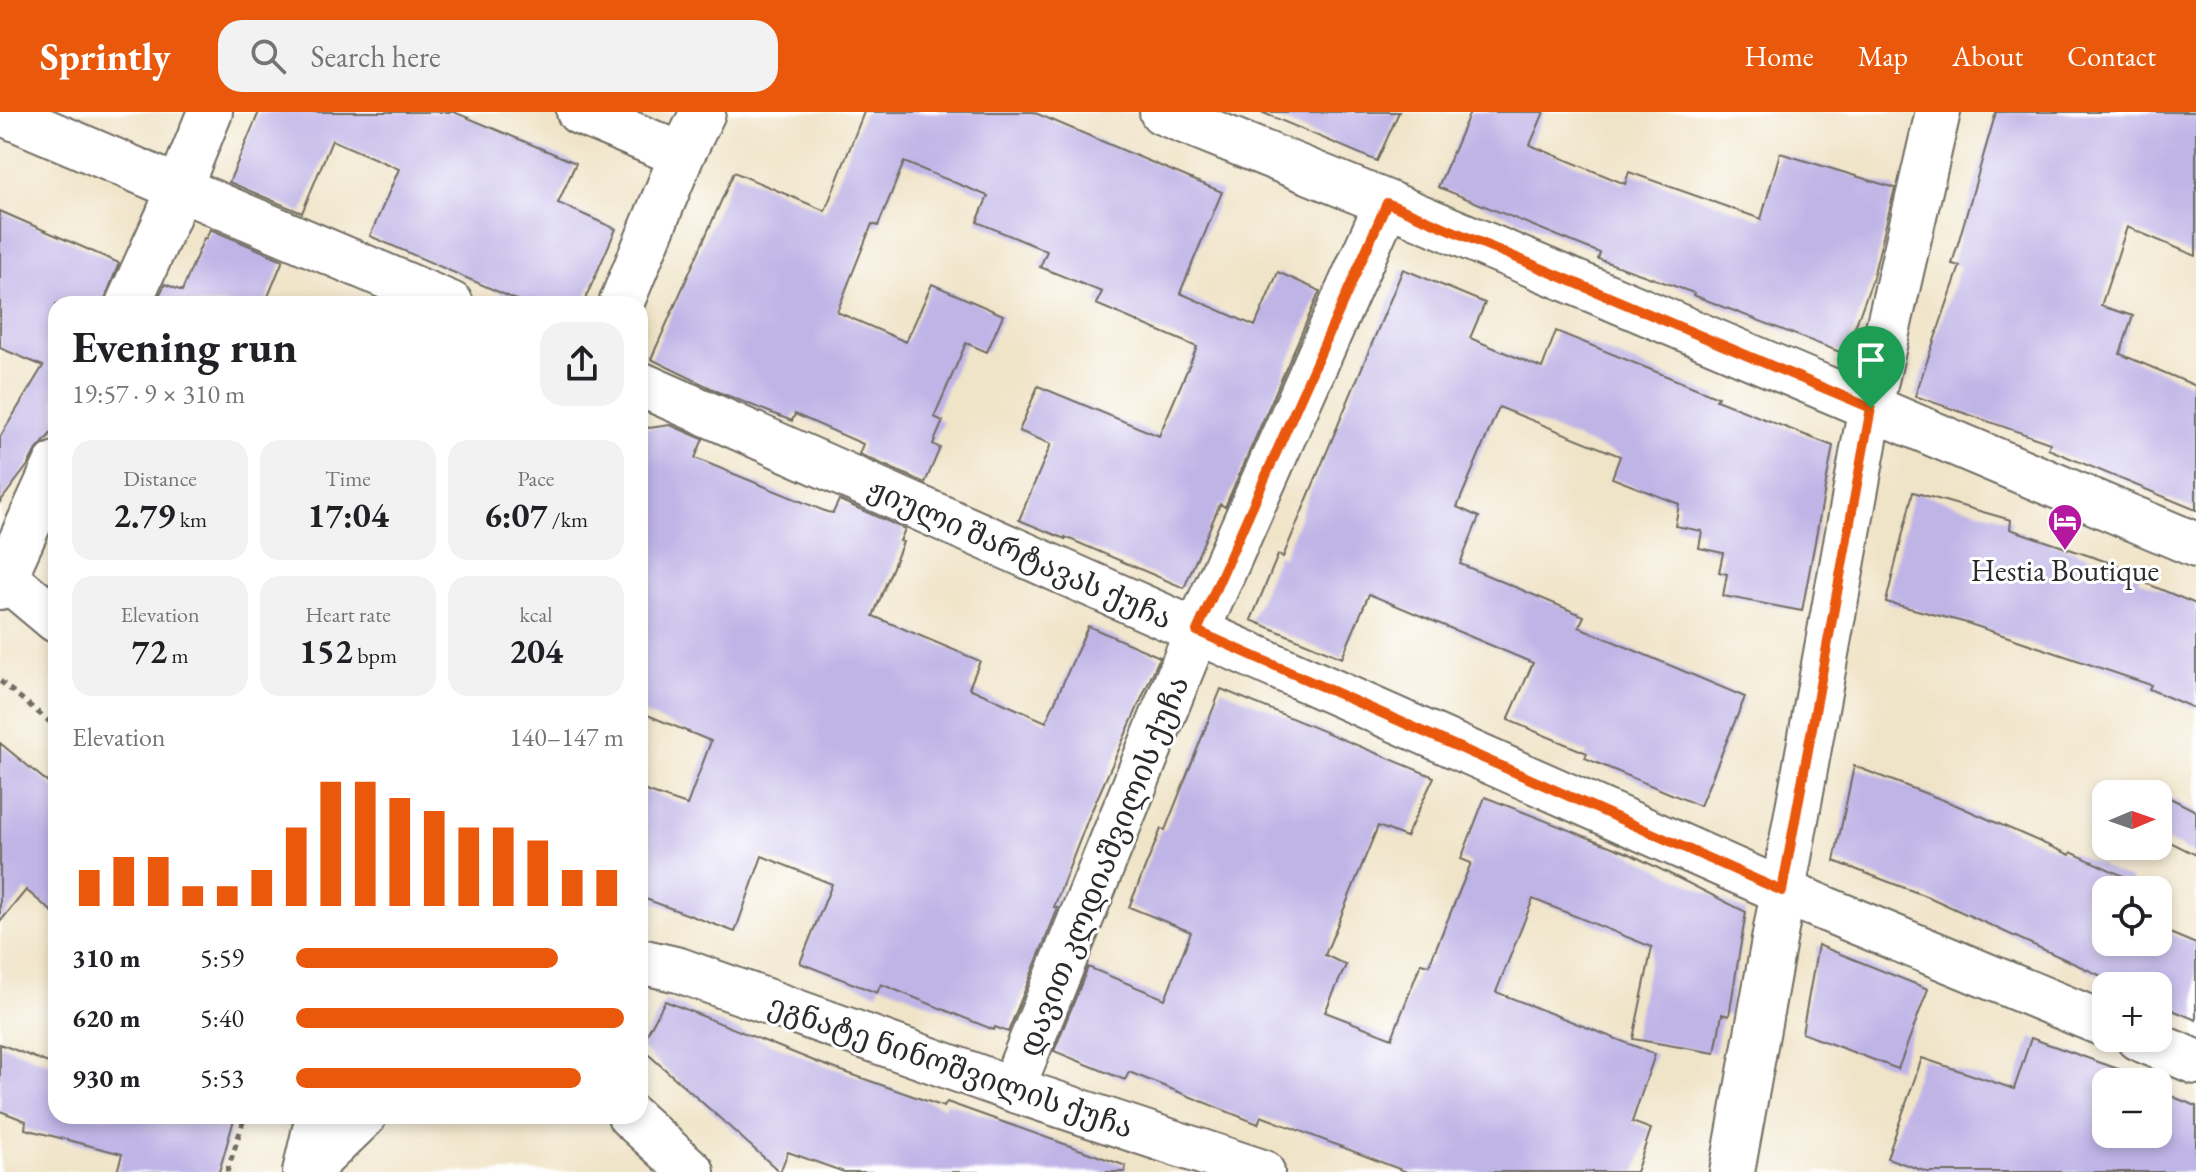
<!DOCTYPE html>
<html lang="en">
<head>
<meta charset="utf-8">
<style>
	body { margin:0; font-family:"EB Garamond","Noto Serif Georgian",serif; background:#f2f2f2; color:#202124; height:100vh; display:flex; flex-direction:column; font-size:30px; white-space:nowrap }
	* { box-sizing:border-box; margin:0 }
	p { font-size:26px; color:#757577 }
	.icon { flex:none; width:44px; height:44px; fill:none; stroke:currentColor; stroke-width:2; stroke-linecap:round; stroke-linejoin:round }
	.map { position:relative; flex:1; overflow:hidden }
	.sheet { position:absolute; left:48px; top:184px; width:600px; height:828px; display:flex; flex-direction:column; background:#fff; border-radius:24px; box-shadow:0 4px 12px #0003 }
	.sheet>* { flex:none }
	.needle { width:52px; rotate:88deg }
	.controls { position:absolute; left:2092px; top:668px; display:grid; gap:16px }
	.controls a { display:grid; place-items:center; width:80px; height:80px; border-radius:16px; background:#fff; box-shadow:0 4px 12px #0003; font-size:40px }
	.pin { position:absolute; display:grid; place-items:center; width:68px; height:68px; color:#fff; margin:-82px -34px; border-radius:50% 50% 50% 0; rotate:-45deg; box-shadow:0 0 8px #0007 }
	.pin .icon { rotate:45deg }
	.round { display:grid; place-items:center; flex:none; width:84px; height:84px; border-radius:24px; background:#f2f2f2 }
	.overview { display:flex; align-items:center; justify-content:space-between; height:136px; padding:0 24px }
	h1 { font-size:44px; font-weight:700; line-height:60px }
	.metrics { display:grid; grid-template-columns:repeat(3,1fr); gap:12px; height:136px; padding:8px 24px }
	.metrics div { display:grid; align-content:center; border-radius:20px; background:#f2f2f2; text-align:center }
	.metrics b { font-size:34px; font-weight:700 }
	.metrics small { font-size:22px; font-weight:400 }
	.metrics p { font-size:22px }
	.chart { height:224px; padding:16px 24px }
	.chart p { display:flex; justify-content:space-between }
	.chart svg { width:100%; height:144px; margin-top:8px; stroke:#ea580c; stroke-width:6 }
	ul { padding:0 24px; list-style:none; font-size:26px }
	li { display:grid; grid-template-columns:128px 96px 1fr; align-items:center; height:60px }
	li i { height:20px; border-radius:10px; background:#ea580c }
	header { display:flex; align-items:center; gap:48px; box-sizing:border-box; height:112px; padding:0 40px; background:#ea580c; color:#fff }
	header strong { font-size:38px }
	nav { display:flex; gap:44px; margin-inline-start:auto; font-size:28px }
	.search { width:560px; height:72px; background:#f2f2f2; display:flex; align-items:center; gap:20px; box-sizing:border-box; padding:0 28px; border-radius:24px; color:#757577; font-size:30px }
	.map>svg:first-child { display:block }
</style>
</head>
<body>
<header>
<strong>Sprintly</strong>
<div class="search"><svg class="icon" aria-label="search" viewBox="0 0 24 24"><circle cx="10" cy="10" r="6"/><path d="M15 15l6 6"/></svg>Search here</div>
<nav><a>Home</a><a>Map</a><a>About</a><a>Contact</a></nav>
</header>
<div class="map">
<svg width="2196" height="1060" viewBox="0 0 2196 1060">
	<rect width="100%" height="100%" fill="#fff"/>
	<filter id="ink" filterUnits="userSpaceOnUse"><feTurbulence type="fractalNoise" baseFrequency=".0125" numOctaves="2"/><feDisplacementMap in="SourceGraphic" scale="16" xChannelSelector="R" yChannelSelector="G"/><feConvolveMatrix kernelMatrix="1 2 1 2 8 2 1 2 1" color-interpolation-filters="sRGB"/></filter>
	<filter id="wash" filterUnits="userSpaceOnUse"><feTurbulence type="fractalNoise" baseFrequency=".006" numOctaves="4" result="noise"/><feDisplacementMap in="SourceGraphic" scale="32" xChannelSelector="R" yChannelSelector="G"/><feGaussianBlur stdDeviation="1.8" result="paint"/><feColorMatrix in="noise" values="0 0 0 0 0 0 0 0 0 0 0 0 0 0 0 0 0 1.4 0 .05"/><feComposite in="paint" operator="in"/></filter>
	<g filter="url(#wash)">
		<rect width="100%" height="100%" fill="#f0e4c8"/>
		<g id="blocks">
			<!-- building -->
			<path fill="#bfb4e6" d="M259,0H454L576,51L558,91L616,117L583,192H526L370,124L399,57L332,28L302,101L229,70Z
				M864,0H1033L1222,80L1180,181L1255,214L1278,160L1320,179L1225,395L1220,392L1184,476L1065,425V427L1019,408L1051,332L1019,319L1038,274L1159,324L1197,235L1096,192L1102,180L1040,155L1047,139L977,110L988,84L904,50L878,114L872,112L837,200L906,230L932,172L1003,203L987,240L966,231L934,305L943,309L933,332L940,336L925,371L859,342L863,332L795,302L792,309L721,281L651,247L734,60L825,99Z
				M1261,0H1399L1377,49Z
				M1470,0H1544L1530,33L1625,72L1629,60L1761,107L1780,41L1895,76L1872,169L1845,242L1693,183L1694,181L1598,147L1600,141L1438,75Z
				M1996,0H2196V144L2127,115L2101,194L2133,204L2120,242L2196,274V398L2048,337L2050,331L1915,284L1960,154L1952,152Z
				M0,99L119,151L103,192H56V316L34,341L28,353L0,390V325L43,254L0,236Z
				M210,117L283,148L265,192H155L165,172L182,179L204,126L206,127Z
				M1403,157L1485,191L1470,226L1542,256L1556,219L1718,285L1716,288L1833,334L1802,499L1723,484L1727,462L1719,460L1723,441L1699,436L1702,419L1675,414L1679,392L1612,366L1620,344L1499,295L1457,395L1479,405L1460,452L1584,504L1579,515L1745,585L1700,694L1585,646L1587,641L1508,608L1533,551L1488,532L1369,482L1342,546L1251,508L1278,443L1283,445Z
				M640,312L649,316L670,313L703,327L695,346L827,400L833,401L839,388L905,417L900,429L903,430L873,504L980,549L969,576L1046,610L1088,514L1160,545L1088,707L1054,795L1058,796L1008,920L995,915L994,918L881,872L877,881L800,851L832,772L762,744L735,820L640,785V677L687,693L711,629L640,600Z
				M1913,380L2011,408L2010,417L2140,461L2138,468L2196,492V597L2149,577L2151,573L1967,511L1886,490Z
				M1221,577L1434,665L1406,725L1378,714L1325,843L1346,853L1325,900L1392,926L1421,851L1429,853L1471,751L1461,747L1485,685L1630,742L1746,800L1729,904L1722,902L1715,941L1633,927L1652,835L1533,787L1496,880L1655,942L1632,1010L1651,1017L1636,1060H1407L1261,1004L1258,1012L1129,960L1125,968L1054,939L1088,855L1165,887L1191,820L1129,795L1161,717L1165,718Z
				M0,631L56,677V803L26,778L0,810Z
				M1854,654L1956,693L2070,743L2071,740L2132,768L2128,778H2106V830H2158V816L2196,832V908L2158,892V874H2123L1931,786L1834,749Z
				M2168,685L2196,699V743L2158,724V706Z
				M1818,833L1928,877L1898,957L1802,921Z
				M665,889L819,951L944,995L947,990L1126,1054L1125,1060H844L788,1040L780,1060L640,935Z
				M2031,926L2135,963L2134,970H2106V1022H2158V979L2196,994V1060H1927L1887,1046L1922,946L2014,977Z
				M0,932L56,954V1004H235L219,1060H117L122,1042L25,1017L26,1009L0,999Z"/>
		</g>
	</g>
	<g filter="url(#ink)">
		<use href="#blocks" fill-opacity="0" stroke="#706c62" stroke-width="2"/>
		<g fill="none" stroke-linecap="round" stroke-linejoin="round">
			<!-- minor casing -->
			<g stroke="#706c62" stroke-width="48">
				<path id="minor" d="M0,0L451,192
					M579,0L682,43
					M1162,0L1387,91L2196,433
					M128,192L167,106L210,0
					M621,192L682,43L703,0
					M640,272L1782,779L2106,913
					M0,475L56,352
					M640,849L679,858L1012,977L1262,1060
					M2138,926L2196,950
					M1012,977L1197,519L1387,91
					M306,1060L364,1004
					M1732,1060L1874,277L1938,0"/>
			</g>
			<!-- major casing -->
			<g stroke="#706c62" stroke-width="48">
				<path id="major" d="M0,461L56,508
					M630,1004L692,1060
					M305,1060L318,1004"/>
			</g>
			<!-- path -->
			<path stroke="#706c62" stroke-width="5" stroke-dasharray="6 6" stroke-linecap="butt" d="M0,569L56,615
				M227,1060L245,1004"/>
			<!-- minor -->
			<use href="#minor" stroke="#fff" stroke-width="44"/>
			<!-- major -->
			<use href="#major" stroke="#fff" stroke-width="44"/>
		</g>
	</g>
	<g fill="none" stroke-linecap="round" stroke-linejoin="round" filter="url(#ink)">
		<!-- route casing -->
		<g stroke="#fff" stroke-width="16">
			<path id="route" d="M1387,91L1871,296L1782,779L1197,519Z"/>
		</g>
		<!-- route -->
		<use href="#route" stroke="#ea580c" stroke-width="10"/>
	</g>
	<!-- icons -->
	<defs>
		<g id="hotel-pin" transform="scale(1.8)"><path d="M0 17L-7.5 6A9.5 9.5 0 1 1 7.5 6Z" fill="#b5179e" stroke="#fff"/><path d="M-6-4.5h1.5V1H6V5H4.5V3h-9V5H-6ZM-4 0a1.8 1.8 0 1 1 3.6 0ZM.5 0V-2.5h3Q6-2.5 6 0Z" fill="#fff"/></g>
	</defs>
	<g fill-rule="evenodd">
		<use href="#hotel-pin" x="2065" y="409"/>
	</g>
	<g text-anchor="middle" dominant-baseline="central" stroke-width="6" stroke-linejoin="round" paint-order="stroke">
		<!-- street labels -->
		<g font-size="30" fill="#2b2b2b" stroke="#fff">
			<text transform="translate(1020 441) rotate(24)">ჟიული შარტავას ქუჩა</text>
			<text transform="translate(1103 754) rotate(-68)">დავით კლდიაშვილის ქუჩა</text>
			<text transform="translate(951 954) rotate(19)">ეგნატე ნინოშვილის ქუჩა</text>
		</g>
		<!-- poi labels -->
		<g font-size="30" fill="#2b2b2b" stroke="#fff">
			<text x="2065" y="458">Hestia Boutique</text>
		</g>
	</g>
</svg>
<div class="controls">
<a><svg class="needle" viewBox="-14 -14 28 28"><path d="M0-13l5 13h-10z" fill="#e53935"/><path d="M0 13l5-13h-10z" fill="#757577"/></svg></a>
<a><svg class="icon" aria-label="locate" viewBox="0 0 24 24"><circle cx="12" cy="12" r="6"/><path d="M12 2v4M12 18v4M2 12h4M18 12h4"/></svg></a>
<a>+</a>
<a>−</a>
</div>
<div class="pin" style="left:1871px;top:296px;background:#1e9e55"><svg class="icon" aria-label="arrive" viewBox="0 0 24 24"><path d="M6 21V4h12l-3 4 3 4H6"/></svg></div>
<section class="sheet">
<div class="overview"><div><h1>Evening run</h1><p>19:57 · 9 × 310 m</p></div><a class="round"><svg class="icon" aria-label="share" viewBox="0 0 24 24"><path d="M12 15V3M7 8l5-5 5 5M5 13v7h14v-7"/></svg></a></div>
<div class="metrics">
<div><p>Distance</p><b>2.79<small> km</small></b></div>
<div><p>Time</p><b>17:04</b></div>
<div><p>Pace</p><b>6:07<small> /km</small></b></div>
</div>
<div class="metrics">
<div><p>Elevation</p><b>72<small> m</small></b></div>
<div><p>Heart rate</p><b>152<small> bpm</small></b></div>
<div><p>kcal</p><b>204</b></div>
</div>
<div class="chart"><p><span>Elevation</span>140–147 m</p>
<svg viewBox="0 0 160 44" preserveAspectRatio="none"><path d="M5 44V33M15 44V29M25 44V29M35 44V38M45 44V38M55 44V33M65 44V20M75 44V6M85 44V6M95 44V11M105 44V15M115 44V20M125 44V20M135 44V24M145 44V33M155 44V33"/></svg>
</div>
<ul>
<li><b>310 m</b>5:59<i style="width:80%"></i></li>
<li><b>620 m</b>5:40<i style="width:100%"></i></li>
<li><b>930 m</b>5:53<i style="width:87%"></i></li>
</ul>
</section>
</div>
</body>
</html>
